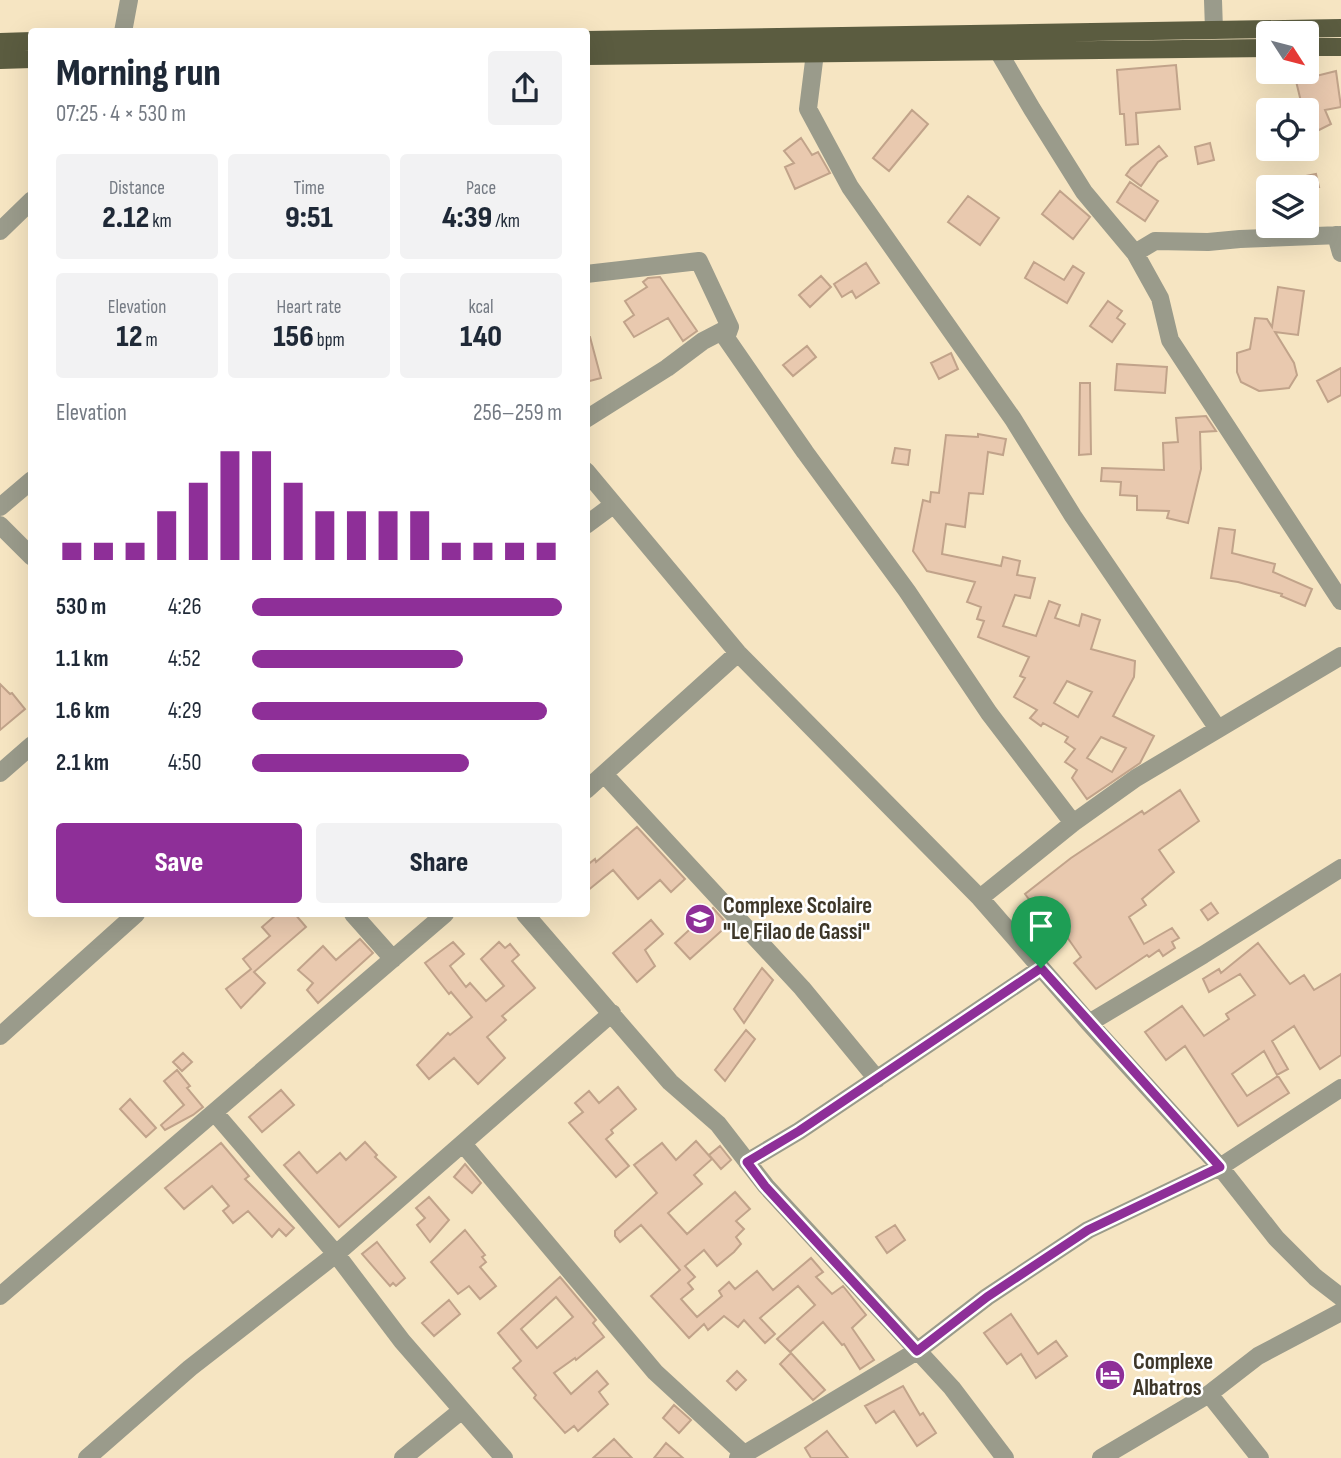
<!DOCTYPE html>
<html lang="en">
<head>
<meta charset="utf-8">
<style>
	body { margin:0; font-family:"Sofia Sans Condensed",sans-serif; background:#f2f2f3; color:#1f2937; height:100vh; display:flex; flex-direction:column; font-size:26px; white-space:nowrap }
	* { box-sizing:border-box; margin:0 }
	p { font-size:23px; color:#747a83 }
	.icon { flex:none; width:38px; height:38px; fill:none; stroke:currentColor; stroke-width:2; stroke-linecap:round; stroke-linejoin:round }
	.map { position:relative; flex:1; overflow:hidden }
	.details { position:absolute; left:28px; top:28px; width:562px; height:889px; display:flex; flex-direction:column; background:#fff; border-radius:7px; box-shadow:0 7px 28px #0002 }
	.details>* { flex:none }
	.needle { width:46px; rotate:126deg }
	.fabs { position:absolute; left:1256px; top:21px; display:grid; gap:14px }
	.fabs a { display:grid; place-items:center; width:63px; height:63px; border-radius:7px; background:#fff; box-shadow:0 7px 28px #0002; font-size:35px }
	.pin { position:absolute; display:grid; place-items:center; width:60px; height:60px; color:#fff; margin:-72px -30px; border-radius:50% 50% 50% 0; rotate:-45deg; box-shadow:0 0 7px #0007 }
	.pin .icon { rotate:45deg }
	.round { display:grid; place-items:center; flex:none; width:74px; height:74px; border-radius:7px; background:#f2f2f3 }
	.summary { display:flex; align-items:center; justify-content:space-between; height:119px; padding:0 28px }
	h1 { font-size:38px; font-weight:800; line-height:52px }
	.stats { display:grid; grid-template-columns:repeat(3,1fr); gap:10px; height:119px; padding:7px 28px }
	.stats div { display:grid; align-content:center; border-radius:7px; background:#f2f2f3; text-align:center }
	.stats b { font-size:30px; font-weight:800 }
	.stats small { font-size:19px; font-weight:400 }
	.stats p { font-size:19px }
	.chart { height:196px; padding:14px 28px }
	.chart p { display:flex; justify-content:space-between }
	.chart svg { width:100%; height:126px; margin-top:7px; stroke:#8e2f98; stroke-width:6 }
	.action { display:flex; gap:14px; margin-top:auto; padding:14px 28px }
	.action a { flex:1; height:80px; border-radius:7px; background:#8e2f98; color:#fff; font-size:28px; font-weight:800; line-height:80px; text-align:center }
	.action a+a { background:#f2f2f3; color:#1f2937 }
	ul { padding:0 28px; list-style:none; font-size:23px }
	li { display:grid; grid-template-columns:112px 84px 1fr; align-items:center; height:52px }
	li i { height:18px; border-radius:9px; background:#8e2f98 }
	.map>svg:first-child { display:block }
</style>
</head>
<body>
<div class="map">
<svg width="1341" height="1458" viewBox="0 0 1341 1458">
	<rect width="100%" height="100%" fill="#f6e5c2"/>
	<!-- building -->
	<path fill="#e9c9af" stroke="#c1a38a" stroke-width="2" fill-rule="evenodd" d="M1176,65L1180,109L1136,113L1138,144L1126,145L1124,114H1120L1117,70Z
		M1336,71L1341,107L1325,110L1331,124L1315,132L1307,110H1303L1296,81Z
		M912,110L928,124L889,171L873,158Z
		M801,138L812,155L818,152L830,173L795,189L785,167L794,163L784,151Z
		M1210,143L1214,160L1198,164L1195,147Z
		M1159,146L1167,156L1158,162L1141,186L1126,175L1131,168Z
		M1316,174L1319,187H1282L1281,181Z
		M1130,182L1158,201L1145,221L1117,202Z
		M1060,191L1090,217L1073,239L1042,214Z
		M968,196L999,218L980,245L948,222Z
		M1034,262L1064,280L1073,266L1084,273L1067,303L1025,278Z
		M866,263L879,283L856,298L852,291L842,297L834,284Z
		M821,276L831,287L810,307L799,295Z
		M660,277L697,331L683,341L668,318L634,337L624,322L634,315L625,301L647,287L643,282L648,278Z
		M1278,287L1304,291L1298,335L1275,332L1294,363L1297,375L1289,388L1259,391L1241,382L1237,372V353L1250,349L1255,318L1267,319L1272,327Z
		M1108,301L1122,311L1117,318L1125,324L1112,342L1090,326Z
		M586,337H590L601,378L586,382Z
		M807,346L816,357L793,376L783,365Z
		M951,353L958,369L939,379L931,363Z
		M1117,364L1167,367L1165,393L1115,390Z
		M1341,368V395L1328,402L1317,381Z
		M1080,383H1090L1091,454L1079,455Z
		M1206,416L1216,431L1200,432L1201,469L1188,523L1167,518L1169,511L1137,510V496L1120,495L1121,482L1101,481L1102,468L1164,470L1163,443L1178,442L1176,418Z
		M978,434L1006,439L1003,455L988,452L983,494L969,493L965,527L946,524L942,554L1001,566L1003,557L1020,561L1017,575L1035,578L1030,598L1015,595L1003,626L1036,636L1049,601L1060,605L1055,618L1079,626L1082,614L1100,620L1091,649L1135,661L1134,677L1113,716L1154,736L1140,763L1087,799L1072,778L1077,770L1065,762L1075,749L1065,742L1068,737L1043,723L1041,726L1030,718L1037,710L1014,697L1025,678L1020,676L1029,657L978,637L984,621L977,619L981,607L967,602L975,582L927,571L913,551L923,500L930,502L931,492L939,493L946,435L978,437ZM1067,681L1092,692L1078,717L1054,703ZM1101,737L1126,748L1112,772L1087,758Z
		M895,448L910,450L908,465L892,463Z
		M1219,528L1235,530L1232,553L1275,564L1273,572L1312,589L1305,606L1281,596L1282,594L1238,582L1211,578Z
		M0,684L10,694L12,693L25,709L0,730Z
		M1180,790L1199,821L1159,850L1174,872L1142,899L1146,905L1129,917L1144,944L1172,928L1179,938L1172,942L1175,948L1163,956L1159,950L1149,957L1147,955L1096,989L1074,963L1081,957L1067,937L1064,933L1057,937L1025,894L1071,858L1142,811L1144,814Z
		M637,827L685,879L671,892L660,880L638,899L613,870L586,892V866L595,859L596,862Z
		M1211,903L1218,913L1208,920L1201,910Z
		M713,908L728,925L690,959L675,943Z
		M277,914H295L306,927L254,972L265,983L241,1008L226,989L251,969L243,959L270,936L262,927Z
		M651,920L663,934L645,950L655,966L637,982L613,953Z
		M360,939L373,953L318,1003L307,990L313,983L298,970L323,946L336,960Z
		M453,942L464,954L450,966L466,987L470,983L486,1001L504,986L481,959L499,942L505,948L510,944L519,955L512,961L535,988L502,1016L506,1020L487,1037L505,1058L478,1084L454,1058L429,1079L417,1065L448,1033L450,1035L472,1017L451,992L449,994L425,963Z
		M1258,943L1290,984L1304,975L1314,990L1341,974V1055L1320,1069L1294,1026L1272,1041L1288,1069L1277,1075L1264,1051L1232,1074L1247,1096L1278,1076L1289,1093L1238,1126L1185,1046L1166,1060L1145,1032L1182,1006L1204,1036L1229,1019L1226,1014L1255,995L1240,974L1209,992L1203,979L1219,969L1221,973Z
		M762,968L773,980L744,1023L734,1009Z
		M746,1030L755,1039L725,1081L715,1070Z
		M183,1053L192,1062L182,1071L173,1062Z
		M177,1070L190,1086L187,1088L203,1107L193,1115L165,1130L161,1125L184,1105L164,1081Z
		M618,1087L636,1109L611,1130L613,1133L606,1139L629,1166L616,1177L569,1123L583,1112L575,1103L589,1091L599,1103Z
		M281,1090L294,1105L262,1132L249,1117Z
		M130,1099L156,1128L146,1137L120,1109Z
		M696,1141L712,1159L694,1175L702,1184L668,1213L687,1234L735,1192L750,1209L736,1221L744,1229L736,1237L741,1244L734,1252L717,1266L704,1250L685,1266L695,1277L688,1283L693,1289L681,1299L697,1317L722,1296L719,1291L729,1282L735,1289L757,1271L773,1290L811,1258L823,1272L816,1277L832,1294L843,1286L866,1315L852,1328L874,1360L860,1369L844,1344L842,1345L823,1322L790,1352L777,1339L815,1305L798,1286L760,1318L775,1334L765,1343L744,1320L738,1327L724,1316L708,1330L704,1324L689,1338L651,1296L680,1270L641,1225L620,1242L615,1236V1231L657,1193L634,1165L662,1143L676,1160Z
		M365,1142L377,1155L375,1157L396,1177L339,1227L284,1165L299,1152L317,1173L340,1153L346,1160Z
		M221,1143L249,1176L245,1179L294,1228L286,1236L279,1229L272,1237L248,1211L233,1223L223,1211L229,1206L212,1186L184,1209L165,1188Z
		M720,1146L731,1160L721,1169L709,1155Z
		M465,1164L481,1183L472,1193L454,1177Z
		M429,1197L449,1220L430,1242L417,1225L425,1218L416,1208Z
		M895,1225L905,1240L887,1253L876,1237Z
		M465,1230L485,1255L482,1257L486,1262L480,1267L496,1286L480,1299L469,1286L458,1294L431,1262Z
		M377,1242L405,1278L396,1286L393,1283L390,1286L362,1254Z
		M560,1277L596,1320L593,1323L604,1337L576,1360L575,1358L554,1373L571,1394L597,1371L608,1384L599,1392L608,1404L578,1431L574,1426L565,1433L534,1398L536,1395L513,1368L521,1361L498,1333ZM556,1297L573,1317L537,1348L521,1329Z
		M449,1300L460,1314L434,1336L422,1323Z
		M1011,1314L1038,1354L1056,1341L1067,1356L1036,1378L1021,1354L1007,1364L984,1333Z
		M791,1353L825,1390L813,1400L780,1364Z
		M737,1371L746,1380L736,1390L727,1381Z
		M903,1386L920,1415L923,1413L936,1433L917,1446L894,1411L876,1423L865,1406Z
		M674,1405L691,1420L679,1433L663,1418Z
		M827,1431L848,1458H811L805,1448Z
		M614,1439L632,1458H593Z
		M666,1443L683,1458H654Z"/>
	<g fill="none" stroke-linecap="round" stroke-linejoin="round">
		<!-- minor -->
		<path stroke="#9a9b8b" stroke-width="18" d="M1213,0L1214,30
			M123,32L129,0
			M998,51L1032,109L1084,192L1135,253L1160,298L1170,340L1341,601
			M815,53L808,109L850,187L1013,419L1073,516L1218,729
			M0,231L32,200
			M1336,235L1341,253
			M1135,253L1155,241L1208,242L1240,239L1341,235
			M586,274L699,261L730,327L726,338L805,452L907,591L989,713L1073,823
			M586,419L667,368L703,341L730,327
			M586,471L738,653L980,898L1089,1023L1220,1167L1276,1238L1315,1277L1341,1297
			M0,507L32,480
			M0,525L32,557
			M586,525L613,505
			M0,773L32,745
			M604,774L802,988L877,1079
			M586,790L738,653
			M980,898L1073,823L1136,778L1341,656
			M353,914L393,959
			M525,914L670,1082L718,1124L766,1186L952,1388L1005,1458
			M1089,1023L1203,955L1341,868
			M0,1036L136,914
			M215,1113L336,1254L402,1341L504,1458
			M464,1145L655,1372L744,1454
			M747,1162L799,1131L1041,968
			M0,1296L445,914
			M1209,1394L1260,1458
			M87,1458L190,1368L336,1254L612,1013
			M403,1458L462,1410
			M738,1458L917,1351L987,1297L1088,1230L1220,1167L1341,1088
			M1101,1458L1209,1394L1258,1356L1341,1312"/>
		<!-- major -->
		<path stroke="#5b5c40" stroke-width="18" d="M586,40L1341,28
			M0,42L32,41
			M1307,47H1341
			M586,56L1269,48
			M0,60L32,59"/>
	</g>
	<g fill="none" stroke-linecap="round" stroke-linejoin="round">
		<!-- route casing -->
		<g stroke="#fff" stroke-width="14">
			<path id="route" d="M1041,968L1220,1167L1088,1230L987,1297L917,1351L765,1186L747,1162L799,1131Z"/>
		</g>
		<!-- route -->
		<use href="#route" stroke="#8e2f98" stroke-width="9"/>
	</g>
	<!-- icons -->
	<defs>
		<g id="school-disc" transform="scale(1.575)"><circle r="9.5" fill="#8e2f98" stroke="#fff"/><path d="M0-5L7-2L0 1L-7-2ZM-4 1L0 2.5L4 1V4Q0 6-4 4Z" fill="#fff"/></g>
		<g id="hotel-disc" transform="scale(1.575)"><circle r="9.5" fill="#8e2f98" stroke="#fff"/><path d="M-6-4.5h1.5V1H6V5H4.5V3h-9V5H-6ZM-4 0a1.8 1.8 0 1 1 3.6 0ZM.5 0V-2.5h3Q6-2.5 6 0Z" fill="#fff"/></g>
	</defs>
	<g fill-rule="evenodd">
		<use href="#school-disc" x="700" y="919"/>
		<use href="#hotel-disc" x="1110" y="1375"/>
	</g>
	<g text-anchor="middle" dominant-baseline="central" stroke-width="5" stroke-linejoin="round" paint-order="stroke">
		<!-- poi labels -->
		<g font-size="23" font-weight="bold" fill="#3e3729" stroke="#fff" text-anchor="start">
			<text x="723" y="906">Complexe Scolaire<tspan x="723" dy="26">"Le Filao de Gassi"</tspan></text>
			<text x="1133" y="1362">Complexe<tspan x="1133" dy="26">Albatros</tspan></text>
		</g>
	</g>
</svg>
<div class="fabs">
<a><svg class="needle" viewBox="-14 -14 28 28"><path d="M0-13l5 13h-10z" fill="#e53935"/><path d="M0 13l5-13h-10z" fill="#747a83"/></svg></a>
<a><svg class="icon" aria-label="locate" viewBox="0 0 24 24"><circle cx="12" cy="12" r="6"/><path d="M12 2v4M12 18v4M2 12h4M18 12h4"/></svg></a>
<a><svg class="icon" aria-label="layers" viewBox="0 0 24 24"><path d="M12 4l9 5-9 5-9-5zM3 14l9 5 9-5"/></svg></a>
</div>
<div class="pin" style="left:1041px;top:968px;background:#1e9e55"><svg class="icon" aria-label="arrive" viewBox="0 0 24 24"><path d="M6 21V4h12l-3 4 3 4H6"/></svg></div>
<section class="details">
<div class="summary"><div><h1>Morning run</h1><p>07:25 · 4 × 530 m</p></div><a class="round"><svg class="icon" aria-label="share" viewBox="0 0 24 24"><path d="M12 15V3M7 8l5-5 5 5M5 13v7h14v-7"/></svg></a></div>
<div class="stats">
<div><p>Distance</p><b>2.12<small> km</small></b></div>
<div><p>Time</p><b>9:51</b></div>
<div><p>Pace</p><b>4:39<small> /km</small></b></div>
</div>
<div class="stats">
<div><p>Elevation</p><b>12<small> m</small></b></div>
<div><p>Heart rate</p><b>156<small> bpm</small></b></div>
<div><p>kcal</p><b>140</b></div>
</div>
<div class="chart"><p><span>Elevation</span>256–259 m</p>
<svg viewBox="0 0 160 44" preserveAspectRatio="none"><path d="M5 44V38M15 44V38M25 44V38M35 44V27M45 44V17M55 44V6M65 44V6M75 44V17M85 44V27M95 44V27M105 44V27M115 44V27M125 44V38M135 44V38M145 44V38M155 44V38"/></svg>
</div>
<ul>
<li><b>530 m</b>4:26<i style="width:100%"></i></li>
<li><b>1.1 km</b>4:52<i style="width:68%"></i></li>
<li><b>1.6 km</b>4:29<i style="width:95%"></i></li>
<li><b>2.1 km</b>4:50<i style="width:70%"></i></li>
</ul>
<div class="action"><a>Save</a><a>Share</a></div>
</section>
</div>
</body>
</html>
